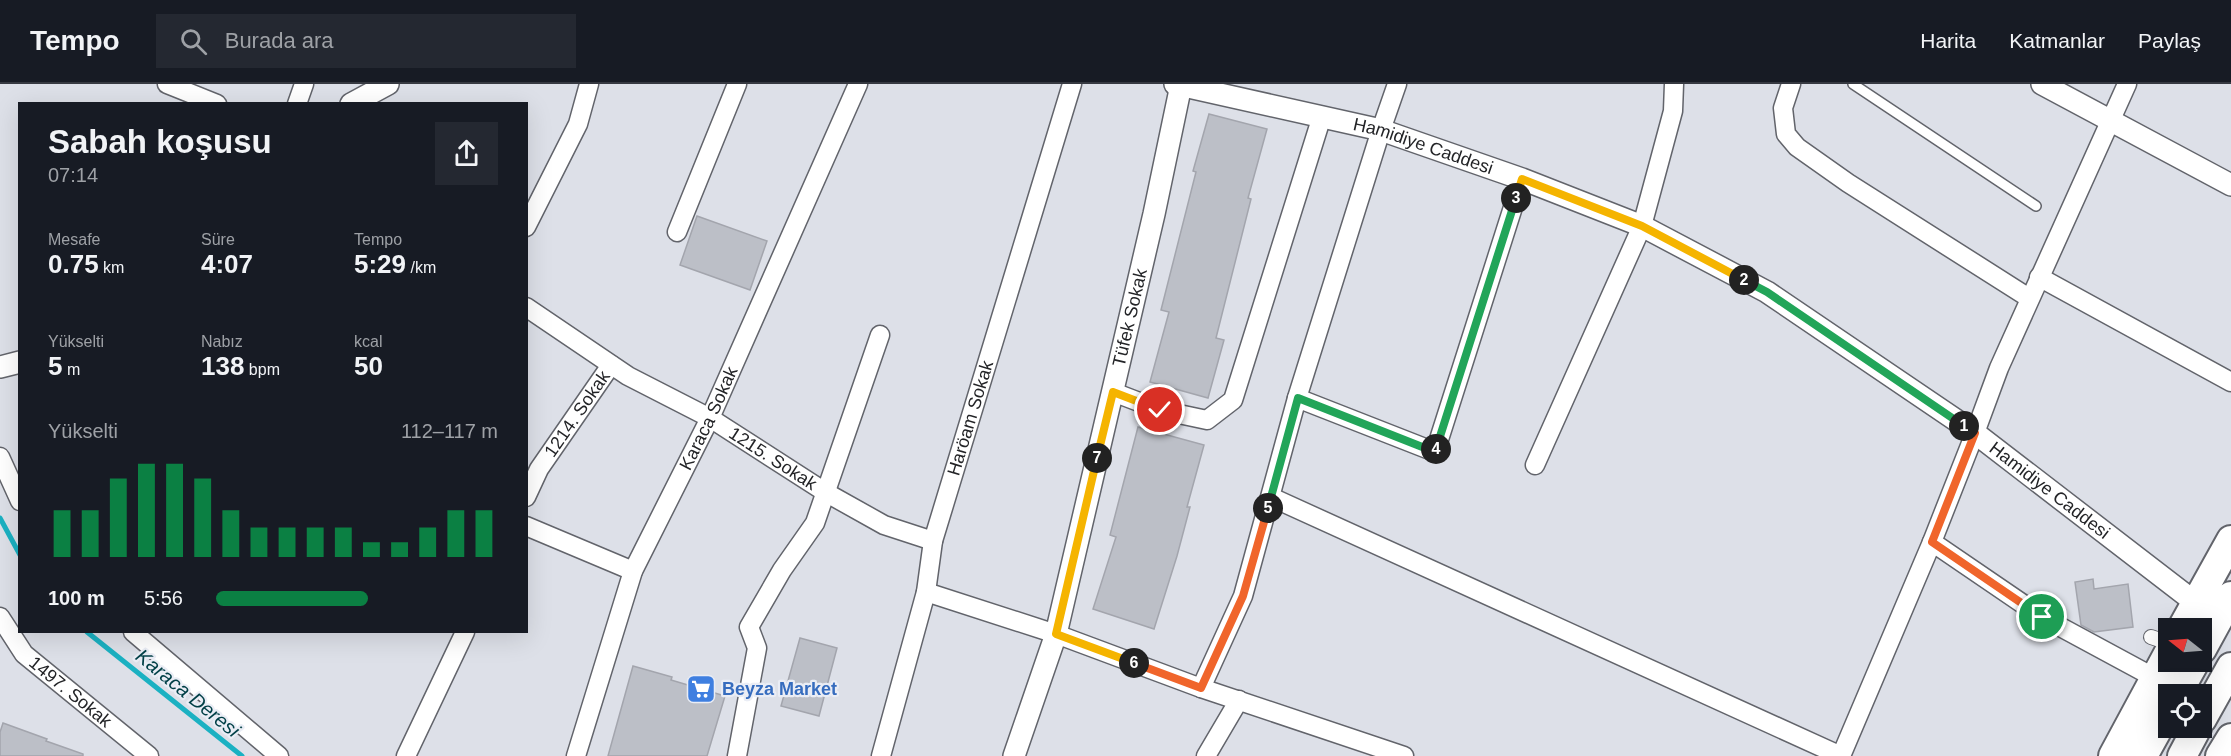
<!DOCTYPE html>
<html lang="tr">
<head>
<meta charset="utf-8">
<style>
	body { margin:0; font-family:Arial,sans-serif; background:#242831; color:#f1f3f6; height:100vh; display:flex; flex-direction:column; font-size:22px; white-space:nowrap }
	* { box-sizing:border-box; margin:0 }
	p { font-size:20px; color:#9ea1a6 }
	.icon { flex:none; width:33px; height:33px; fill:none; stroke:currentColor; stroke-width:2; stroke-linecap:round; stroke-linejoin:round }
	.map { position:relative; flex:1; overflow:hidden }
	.details { position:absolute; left:18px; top:18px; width:510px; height:531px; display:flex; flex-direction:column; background:#171b24; border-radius:0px; box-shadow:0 6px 24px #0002 }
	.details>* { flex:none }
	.needle { width:39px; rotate:287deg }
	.fabs { position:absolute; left:2158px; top:534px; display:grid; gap:12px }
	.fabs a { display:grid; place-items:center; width:54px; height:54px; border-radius:0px; background:#171b24; box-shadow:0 6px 24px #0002; font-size:30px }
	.pin { position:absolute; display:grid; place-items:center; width:51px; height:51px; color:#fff; margin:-26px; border:3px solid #fff; border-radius:50%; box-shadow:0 2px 6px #0007 }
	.km { position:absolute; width:30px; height:30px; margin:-15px; border-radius:50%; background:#222; color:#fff; font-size:16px; line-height:30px; text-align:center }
	.round { display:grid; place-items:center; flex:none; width:63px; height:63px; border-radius:0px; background:#242831 }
	.head { display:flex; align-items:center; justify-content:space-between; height:102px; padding:0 30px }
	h1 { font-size:33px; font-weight:700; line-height:45px }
	.figures { display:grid; grid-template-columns:repeat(3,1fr); gap:9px; height:102px; padding:6px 30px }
	.figures div { display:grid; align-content:center }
	.figures b { font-size:26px; font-weight:700 }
	.figures small { font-size:16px; font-weight:400 }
	.figures p { font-size:16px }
	.chart { height:168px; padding:12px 30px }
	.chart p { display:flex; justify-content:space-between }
	.chart svg { width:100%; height:108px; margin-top:6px; stroke:#0b8043; stroke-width:6 }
	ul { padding:0 30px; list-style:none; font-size:20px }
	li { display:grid; grid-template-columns:96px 72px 1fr; align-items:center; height:45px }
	li i { height:15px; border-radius:8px; background:#0b8043 }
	header { display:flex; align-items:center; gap:36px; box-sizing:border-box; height:84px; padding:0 30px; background:#171b24; border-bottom:2px solid #363941 }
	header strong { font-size:28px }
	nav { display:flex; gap:33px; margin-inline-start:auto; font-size:21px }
	.search { width:420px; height:54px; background:#242831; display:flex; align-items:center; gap:15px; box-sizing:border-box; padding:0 21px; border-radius:0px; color:#9ea1a6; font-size:22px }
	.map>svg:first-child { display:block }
</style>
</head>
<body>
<header>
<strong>Tempo</strong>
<div class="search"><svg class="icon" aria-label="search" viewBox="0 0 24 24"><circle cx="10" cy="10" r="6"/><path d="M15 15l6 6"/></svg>Burada ara</div>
<nav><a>Harita</a><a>Katmanlar</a><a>Paylaş</a></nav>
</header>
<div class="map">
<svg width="2231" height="672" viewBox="0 0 2231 672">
	<rect width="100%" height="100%" fill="#dde0e8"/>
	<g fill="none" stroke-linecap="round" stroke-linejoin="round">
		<!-- stream -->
		<path stroke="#1bb1c2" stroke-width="5" d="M0,434L20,471
			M87,548L242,672"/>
	</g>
	<!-- building -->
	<path fill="#bcbfc7" stroke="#a3a5ad" stroke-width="1.5" d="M1209,30L1267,45L1248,114L1251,115L1216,254L1224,256L1208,314L1150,298L1169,228L1161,226L1196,88L1193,87Z
		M697,132L767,157L750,206L680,181Z
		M1138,343L1204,361L1187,423H1190L1177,472L1154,545L1093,525L1116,453L1110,451Z
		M2093,495L2094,505L2128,500L2133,543L2094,548L2081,541L2075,498Z
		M800,554L837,564L819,632L781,622Z
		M633,582L672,593L671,596L725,612L707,672H608Z
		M3,639L47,655L46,657L83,670V672H0V648Z"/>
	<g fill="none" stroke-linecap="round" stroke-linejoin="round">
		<!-- service casing -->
		<g stroke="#62646b" stroke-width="12">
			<path id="service" d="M1853,0L2036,122"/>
		</g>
		<!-- pedestrian casing -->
		<g stroke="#62646b" stroke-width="16">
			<path id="pedestrian" d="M2151,553L2169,559"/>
		</g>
		<!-- minor casing -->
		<g stroke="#62646b" stroke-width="21">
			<g id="minor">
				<path d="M167,0L217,20"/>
				<path d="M1791,0L1783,24L1786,50L1797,63L1848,99L2029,214"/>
				<path d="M297,20L304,0"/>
				<path d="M526,143L578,40L589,0"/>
				<path d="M677,148L737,0"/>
				<path d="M2039,193L2231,298"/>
				<path id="s1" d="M526,223L628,292L710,334L825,408L884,441L933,457"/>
				<path d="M1113,308L1160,326L1207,336L1233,316L1322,32"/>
				<path d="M1297,314L1435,368L1522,95"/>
				<path d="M0,373L20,417"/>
				<path d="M1535,381L1642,142L1673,27L1674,0"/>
				<path id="s2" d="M526,413L539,385L611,281"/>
				<path d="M1271,413L1841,672L1932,458L1975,349L1999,284L2127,0"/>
				<path d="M526,442L633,487"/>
				<path d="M1932,458L2042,533L2155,594"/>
				<path d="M926,508L1056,550L1201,604L1404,672"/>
				<path id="s3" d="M0,533L24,570L149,672"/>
				<path d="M133,548L279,672"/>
				<path d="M1201,604L1243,512L1297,314L1381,46L1397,0"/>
				<path d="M406,672L465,548"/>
				<path id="s4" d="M576,672L633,487L710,334L858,0"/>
				<path d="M737,672L757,564L749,543L782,486L815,439L880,251"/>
				<path id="s5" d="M881,672L926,508L933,457L1072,0"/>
				<path d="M1206,672L1239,616"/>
			</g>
		</g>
		<!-- tertiary casing -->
		<g stroke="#62646b" stroke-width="24">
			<g id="tertiary">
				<path id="s6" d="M1175,0L1381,46L1522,95L1642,142L1767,208L1975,349L2196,519"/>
				<path d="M2042,0L2231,101"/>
				<path d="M351,20L388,0"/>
				<path d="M0,283L20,278"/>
				<path id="s7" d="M1014,672L1056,550L1154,130L1181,1"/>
			</g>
		</g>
		<!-- trunk casing -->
		<g stroke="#62646b" stroke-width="32">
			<path id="trunk" d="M2182,544L2231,456
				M2202,565L2231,512
				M2177,610L2195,578
				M2202,635L2231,583
				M2113,672L2169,568
				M2143,672L2169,625
				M2182,672L2197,644
				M2220,672L2231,654"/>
		</g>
		<!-- service -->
		<use href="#service" stroke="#fff" stroke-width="9"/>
		<!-- pedestrian -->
		<use href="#pedestrian" stroke="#fff" stroke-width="14"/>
		<!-- minor -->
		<use href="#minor" stroke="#fff" stroke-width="18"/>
		<!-- tertiary -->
		<use href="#tertiary" stroke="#fff" stroke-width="21"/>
		<!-- trunk -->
		<use href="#trunk" stroke="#fff" stroke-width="28"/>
	</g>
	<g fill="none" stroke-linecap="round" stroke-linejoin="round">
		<!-- split-1 casing -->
		<g stroke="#fff" stroke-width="12">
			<path id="split-1" d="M1964,342L1975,349L1932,458L2042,533"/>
		</g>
		<!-- split-2 casing -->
		<g stroke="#fff" stroke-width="12">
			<path id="split-2" d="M1744,196L1767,208L1964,342"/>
		</g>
		<!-- split-3 casing -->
		<g stroke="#fff" stroke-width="12">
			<path id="split-3" d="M1516,114L1522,95L1642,142L1744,196"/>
		</g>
		<!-- split-4 casing -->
		<g stroke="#fff" stroke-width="12">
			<path id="split-4" d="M1436,365L1516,114"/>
		</g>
		<!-- split-5 casing -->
		<g stroke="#fff" stroke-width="12">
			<path id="split-5" d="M1268,424L1298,314L1435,368L1436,365"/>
		</g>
		<!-- split-6 casing -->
		<g stroke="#fff" stroke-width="12">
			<path id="split-6" d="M1134,579L1201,604L1243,512L1268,424"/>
		</g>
		<!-- split-7 casing -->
		<g stroke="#fff" stroke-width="12">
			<path id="split-7" d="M1097,374L1056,550L1134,579"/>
		</g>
		<!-- split-8 casing -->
		<g stroke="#fff" stroke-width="12">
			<path id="split-8" d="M1097,374L1113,308L1160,326"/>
		</g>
		<!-- split-1 -->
		<use href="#split-1" stroke="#f0652b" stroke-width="8"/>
		<!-- split-2 -->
		<use href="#split-2" stroke="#22a559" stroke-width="8"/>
		<!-- split-3 -->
		<use href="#split-3" stroke="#f5b400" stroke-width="8"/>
		<!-- split-4 -->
		<use href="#split-4" stroke="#22a559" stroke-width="8"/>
		<!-- split-5 -->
		<use href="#split-5" stroke="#22a559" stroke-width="8"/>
		<!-- split-6 -->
		<use href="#split-6" stroke="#f0652b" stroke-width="8"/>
		<!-- split-7 -->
		<use href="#split-7" stroke="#f5b400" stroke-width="8"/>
		<!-- split-8 -->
		<use href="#split-8" stroke="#f5b400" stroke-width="8"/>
	</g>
	<!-- icons -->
	<defs>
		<g id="supermarket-square" transform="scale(1.5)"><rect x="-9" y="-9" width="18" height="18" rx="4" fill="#3f7fe0" stroke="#eaedf5"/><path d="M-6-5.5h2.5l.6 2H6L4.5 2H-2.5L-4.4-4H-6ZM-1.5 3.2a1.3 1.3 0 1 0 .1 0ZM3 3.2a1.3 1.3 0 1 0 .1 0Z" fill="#fff"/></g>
	</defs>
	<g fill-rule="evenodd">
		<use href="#supermarket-square" x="701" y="605"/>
	</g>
	<g text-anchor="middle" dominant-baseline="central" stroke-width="4.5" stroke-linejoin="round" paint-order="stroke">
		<!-- street labels -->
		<g font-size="18" fill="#232427" stroke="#eaedf5">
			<text stroke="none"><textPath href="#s6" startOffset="256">Hamidiye Caddesi</textPath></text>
			<text stroke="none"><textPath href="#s7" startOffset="454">Tüfek Sokak</textPath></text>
			<text stroke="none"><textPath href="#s2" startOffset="98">1214. Sokak</textPath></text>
			<text stroke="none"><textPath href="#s4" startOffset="364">Karaca Sokak</textPath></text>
			<text stroke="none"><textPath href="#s5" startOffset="350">Haröam Sokak</textPath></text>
			<text stroke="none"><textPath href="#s1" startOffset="290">1215. Sokak</textPath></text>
			<text stroke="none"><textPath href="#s6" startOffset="976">Hamidiye Caddesi</textPath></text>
			<text stroke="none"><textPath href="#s3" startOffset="104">1497. Sokak</textPath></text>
		</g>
		<!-- shop labels -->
		<g font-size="18" font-weight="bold" fill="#366cbe" stroke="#eaedf5" text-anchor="start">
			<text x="722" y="605">Beyza Market</text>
		</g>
		<!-- water labels -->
		<g font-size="20" font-style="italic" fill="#003f46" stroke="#eaedf5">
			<text transform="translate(188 609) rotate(39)">Karaca Deresi</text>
		</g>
	</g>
</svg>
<div class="fabs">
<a><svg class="needle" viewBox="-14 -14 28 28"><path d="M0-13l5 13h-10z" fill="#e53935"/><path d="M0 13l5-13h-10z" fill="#9ea1a6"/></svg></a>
<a><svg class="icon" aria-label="locate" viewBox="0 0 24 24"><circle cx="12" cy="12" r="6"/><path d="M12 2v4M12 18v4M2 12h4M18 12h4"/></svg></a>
</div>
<div class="pin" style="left:2042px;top:533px;background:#1e9e55"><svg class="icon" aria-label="arrive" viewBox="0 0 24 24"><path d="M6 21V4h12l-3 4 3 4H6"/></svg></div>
<div class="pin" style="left:1160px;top:326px;background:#d93025"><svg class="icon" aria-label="check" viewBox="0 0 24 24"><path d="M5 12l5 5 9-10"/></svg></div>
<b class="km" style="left:1964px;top:342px">1</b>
<b class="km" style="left:1744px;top:196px">2</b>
<b class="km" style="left:1516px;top:114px">3</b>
<b class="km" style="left:1436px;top:365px">4</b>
<b class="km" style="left:1268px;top:424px">5</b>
<b class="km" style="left:1134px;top:579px">6</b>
<b class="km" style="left:1097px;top:374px">7</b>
<section class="details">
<div class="head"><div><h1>Sabah koşusu</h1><p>07:14</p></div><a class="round"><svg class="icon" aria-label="share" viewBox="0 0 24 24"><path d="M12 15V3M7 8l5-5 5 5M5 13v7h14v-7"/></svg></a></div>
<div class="figures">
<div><p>Mesafe</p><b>0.75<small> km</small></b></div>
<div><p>Süre</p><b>4:07</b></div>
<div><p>Tempo</p><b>5:29<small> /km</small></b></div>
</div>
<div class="figures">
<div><p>Yükselti</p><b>5<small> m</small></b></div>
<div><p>Nabız</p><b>138<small> bpm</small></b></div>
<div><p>kcal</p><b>50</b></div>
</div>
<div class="chart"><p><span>Yükselti</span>112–117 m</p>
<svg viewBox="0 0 160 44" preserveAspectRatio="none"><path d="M5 44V25M15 44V25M25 44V12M35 44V6M45 44V6M55 44V12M65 44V25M75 44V32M85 44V32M95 44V32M105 44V32M115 44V38M125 44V38M135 44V32M145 44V25M155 44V25"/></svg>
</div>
<ul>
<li><b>100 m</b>5:56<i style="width:54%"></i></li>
</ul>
</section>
</div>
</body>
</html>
